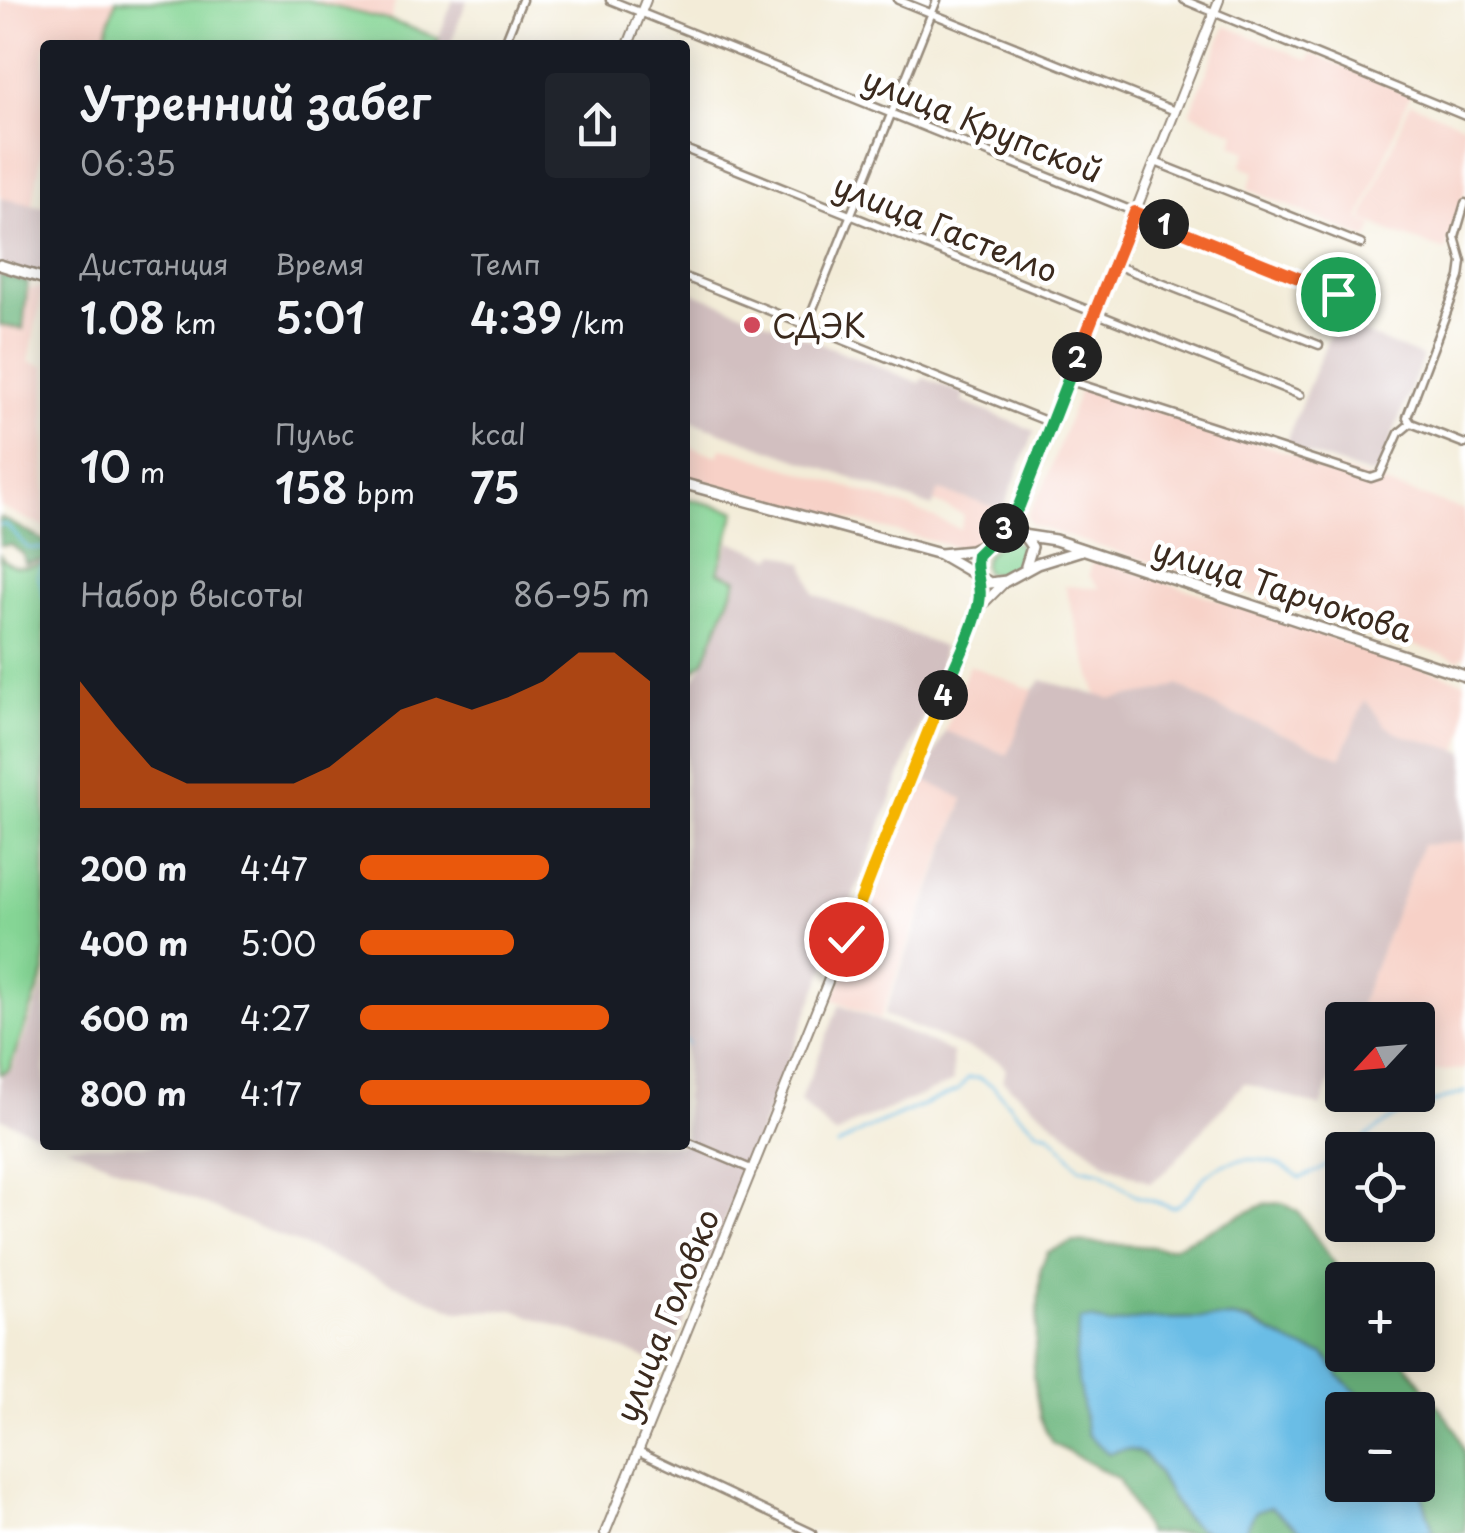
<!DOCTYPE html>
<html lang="ru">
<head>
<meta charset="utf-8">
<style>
	body { margin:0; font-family:"Playpen Sans",sans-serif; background:#20242c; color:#f1f3f6; height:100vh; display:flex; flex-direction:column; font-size:38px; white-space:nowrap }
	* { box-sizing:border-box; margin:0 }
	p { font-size:32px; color:#9ea1a6 }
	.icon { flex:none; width:55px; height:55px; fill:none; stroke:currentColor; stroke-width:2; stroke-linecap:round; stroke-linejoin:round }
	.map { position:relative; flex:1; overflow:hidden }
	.drawer { position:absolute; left:40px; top:40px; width:650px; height:1110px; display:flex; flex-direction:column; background:#171b24; border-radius:10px; box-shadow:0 5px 25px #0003 }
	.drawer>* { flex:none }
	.needle { width:65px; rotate:244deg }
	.buttons { position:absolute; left:1325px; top:1002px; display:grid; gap:20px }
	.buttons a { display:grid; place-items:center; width:110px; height:110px; border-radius:10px; background:#171b24; box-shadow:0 5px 25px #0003; font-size:50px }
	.pin { position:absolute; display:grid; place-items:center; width:85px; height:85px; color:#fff; margin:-42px; border:5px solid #fff; border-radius:50%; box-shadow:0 2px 10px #0007 }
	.km { position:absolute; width:50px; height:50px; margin:-25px; border-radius:50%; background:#222; color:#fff; font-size:28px; line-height:50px; text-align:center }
	.round { display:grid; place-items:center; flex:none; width:105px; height:105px; border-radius:10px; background:#20242c }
	.summary { display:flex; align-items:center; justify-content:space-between; height:170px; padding:0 40px }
	h1 { font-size:45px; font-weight:600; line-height:75px }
	.stats { display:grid; grid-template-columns:repeat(3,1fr); gap:15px; height:170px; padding:10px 40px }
	.stats div { display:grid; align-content:center }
	.stats b { font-size:42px; font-weight:600 }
	.stats small { font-size:28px; font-weight:400 }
	.stats p { font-size:28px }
	.chart { height:280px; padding:20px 40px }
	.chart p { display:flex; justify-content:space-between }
	.chart svg { width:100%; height:180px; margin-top:10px; fill:#ea580c; opacity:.7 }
	ul { padding:0 40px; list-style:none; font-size:32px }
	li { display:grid; grid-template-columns:160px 120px 1fr; align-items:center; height:75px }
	li i { height:25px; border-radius:12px; background:#ea580c }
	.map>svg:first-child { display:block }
</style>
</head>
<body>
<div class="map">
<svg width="1465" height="1533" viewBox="0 0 1465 1533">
	<rect width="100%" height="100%" fill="#fff"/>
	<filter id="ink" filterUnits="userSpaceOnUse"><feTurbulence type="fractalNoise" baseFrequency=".01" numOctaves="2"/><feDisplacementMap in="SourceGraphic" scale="20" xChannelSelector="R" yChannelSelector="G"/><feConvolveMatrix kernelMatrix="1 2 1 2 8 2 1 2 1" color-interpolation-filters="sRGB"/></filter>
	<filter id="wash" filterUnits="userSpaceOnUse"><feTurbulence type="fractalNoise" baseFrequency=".0048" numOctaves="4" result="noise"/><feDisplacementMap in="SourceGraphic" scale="40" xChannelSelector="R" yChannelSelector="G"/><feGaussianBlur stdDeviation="2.25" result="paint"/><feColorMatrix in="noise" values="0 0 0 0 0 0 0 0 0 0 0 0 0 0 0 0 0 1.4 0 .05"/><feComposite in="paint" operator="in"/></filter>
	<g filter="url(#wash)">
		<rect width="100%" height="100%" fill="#f3ecd8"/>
		<!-- built -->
		<path fill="#f7d1c7" d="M0,0H116L102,45H45V130L33,205L0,198Z
			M307,0H395L391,21Z
			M1226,26L1308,60L1312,54L1410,94L1360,219L1374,226L1368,239L1248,189L1255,172L1241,166L1247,151L1232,145L1236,133L1190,113Z
			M1410,103L1465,125V191L1446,251L1393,233L1363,219Z
			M0,275L11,277L21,289L43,288L29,362L45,366V527L0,507Z
			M1081,386L1465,510V657L1461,656L1460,660L1032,525L1027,516L1044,486Z
			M685,445L718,456L721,448L736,451L908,507L960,529L964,515L934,502L939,491L1003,509L988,540L977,547L963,549L685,477Z
			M1093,558L1465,682V728L1458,751L1402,735L1386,727L1366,701L1341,757L1220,709L1178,685L1160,691L1112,699L1097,696L1065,586L1100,588L1089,576Z
			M969,665L1033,690L1008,755L945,731Z
			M923,780L964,798L880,1019L833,999Z
			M1465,842V1069L1418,1073V1020H1354L1422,845Z"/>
		<!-- industrial -->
		<path fill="#d2bfc0" d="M453,0H467L450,45H436Z
			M0,198L45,207V279L0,265Z
			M685,289L920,383L924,378L965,394L963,402L1035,431L1003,509L939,491L932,507L685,419Z
			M1335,322L1423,357L1378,473L1368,474L1284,446Z
			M730,541L773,558L777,553L804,563L814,594L943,647L939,675L861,878L667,1366L514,1310L457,1311L64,1145H685V684L694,679L705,661L738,580L719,572Z
			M1042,680L1112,699L1160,691L1178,685L1220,709L1341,757L1365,700L1386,726L1402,735L1465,752V842L1422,845L1354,1020H1342V1049L1321,1107L1244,1083L1166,1171L1150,1183L1108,1164L1057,1125L1002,1080L1006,1069L999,1061L884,1015L964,799L923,780L945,731L1008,755L1033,690Z
			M45,983V1137L0,1118V1079L2,1073L11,1071Z
			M840,1004L952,1052L953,1082L855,1123L835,1135L800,1101Z"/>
		<!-- green -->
		<path fill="#85d595" stroke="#60805a" stroke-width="2.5" d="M116,0H307L391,21L439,38L436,45H102Z
			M685,498L736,511L718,572L737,579L704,661L685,677Z
			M1013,541L1024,547C1021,566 1003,579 985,572C979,554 996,543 1013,541Z
			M0,555C11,572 27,567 45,563V972L9,1070L0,1074Z"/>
		<!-- forest -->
		<path fill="#6cb67e" stroke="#54704e" stroke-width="2.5" d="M0,275L28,282L23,329L0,325Z
			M0,517L45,541V560L25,563L23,554L11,545L0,546Z
			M1283,1203L1298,1212L1346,1280H1342V1355H1400L1456,1430L1465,1455V1533H1434L1418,1483V1410H1376L1340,1377L1324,1354L1305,1352L1252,1321L1234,1318L1140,1319L1108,1325L1092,1319L1080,1321L1075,1362L1108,1453C1115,1451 1125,1448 1131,1450C1154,1453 1167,1495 1179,1511C1187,1522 1200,1529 1212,1533H1147L1118,1479L1052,1443L1040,1418L1033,1376L1041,1267L1048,1252L1073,1242L1171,1248L1265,1204Z
			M1272,1507L1303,1533H1244L1255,1512Z"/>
		<!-- water -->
		<path fill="#6abde6" stroke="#527482" stroke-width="2.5" d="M1233,1318C1267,1324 1291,1350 1324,1354L1340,1377L1376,1410H1342V1485L1418,1483L1434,1533H1303L1271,1507L1255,1512L1244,1533C1234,1533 1222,1533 1212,1533C1169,1526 1164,1455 1132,1450C1125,1448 1115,1451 1108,1453L1087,1434L1075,1362L1080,1320L1092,1319L1109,1325L1140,1319Z"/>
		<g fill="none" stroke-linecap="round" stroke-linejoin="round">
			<!-- stream -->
			<path stroke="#6abde6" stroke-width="2.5" d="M0,525H6L28,548L45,549
				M45,561L38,574L45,601
				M685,1040L688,1044
				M837,1146L862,1131L958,1090L968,1078H979L993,1086L1018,1114L1039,1131L1050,1134L1080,1168L1101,1172L1136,1196L1174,1207C1190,1200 1195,1183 1209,1173C1237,1153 1275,1156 1300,1178L1320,1170L1342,1153
				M1346,1150L1401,1113L1465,1092"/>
		</g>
	</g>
	<g filter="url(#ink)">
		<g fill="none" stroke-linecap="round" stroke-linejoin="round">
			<!-- minor casing -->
			<g stroke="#978b7b" stroke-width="11">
				<path id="minor" d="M610,0L1338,294
					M898,0L1175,111
					M1184,0L1465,116
					M504,45L522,0
					M685,149L1300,395
					M1155,162L1361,244
					M1113,264L1319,345
					M685,277L1051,423
					M806,326L937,0
					M1067,380L1371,478L1380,475L1399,433L1411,423L1465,444
					M1411,423L1407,417L1460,277L1462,262L1455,237L1465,203
					M685,1141L751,1169
					M638,1451L812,1533"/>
			</g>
			<!-- tertiary casing -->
			<g stroke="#978b7b" stroke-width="12">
				<path id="tertiary" d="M628,45L646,0
					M997,536L1019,506L1219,0
					M979,608L1006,581
					M605,1533L979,608L980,578"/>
			</g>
			<!-- secondary casing -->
			<g stroke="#978b7b" stroke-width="14">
				<path id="secondary" d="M0,265L45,279
					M685,484L940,554L990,583L1006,581L1037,564L1082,550
					M1022,533L1032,547L1026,566
					M940,554L971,551L1009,533L1055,540L1465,676"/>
			</g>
			<!-- minor -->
			<use href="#minor" stroke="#fff" stroke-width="6"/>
			<!-- tertiary -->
			<use href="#tertiary" stroke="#fff" stroke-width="8"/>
			<!-- secondary -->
			<use href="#secondary" stroke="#fff" stroke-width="9"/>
		</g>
	</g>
	<g fill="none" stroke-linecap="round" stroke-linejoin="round" filter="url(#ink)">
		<!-- split-1 casing -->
		<g stroke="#fff" stroke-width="20">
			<path id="split-1" d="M1164,224L1338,294"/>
		</g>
		<!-- split-2 casing -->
		<g stroke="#fff" stroke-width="20">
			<path id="split-2" d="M1077,357L1135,212L1164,224"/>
		</g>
		<!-- split-3 casing -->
		<g stroke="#fff" stroke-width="20">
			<path id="split-3" d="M1004,528L1019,506L1077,357"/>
		</g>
		<!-- split-4 casing -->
		<g stroke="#fff" stroke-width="20">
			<path id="split-4" d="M943,695C954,666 973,633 979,603C983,584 973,572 977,555L1004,528"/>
		</g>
		<!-- split-5 casing -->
		<g stroke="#fff" stroke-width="20">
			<path id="split-5" d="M873,869L943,695"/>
		</g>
		<!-- split-6 casing -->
		<g stroke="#fff" stroke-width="20">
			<path id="split-6" d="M846,939L873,869"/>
		</g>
		<!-- split-1 -->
		<use href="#split-1" stroke="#f0652b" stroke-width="12"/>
		<!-- split-2 -->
		<use href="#split-2" stroke="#f0652b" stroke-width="12"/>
		<!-- split-3 -->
		<use href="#split-3" stroke="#22a559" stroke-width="12"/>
		<!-- split-4 -->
		<use href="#split-4" stroke="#22a559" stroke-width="12"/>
		<!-- split-5 -->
		<use href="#split-5" stroke="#f5b400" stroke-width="12"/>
		<!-- split-6 -->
		<use href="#split-6" stroke="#f5b400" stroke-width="12"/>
	</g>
	<!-- markers -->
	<circle fill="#d1495b" stroke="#fff" stroke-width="4" cx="752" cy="325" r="10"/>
	<g text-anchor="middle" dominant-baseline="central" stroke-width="9" stroke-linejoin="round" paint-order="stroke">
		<!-- street labels -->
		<g font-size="32" fill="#3b2a1e" stroke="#fff">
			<text transform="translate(983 124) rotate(22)">улица Крупской</text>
			<text transform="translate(946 227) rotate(22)">улица Гастелло</text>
			<text transform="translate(1283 589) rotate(18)">улица Тарчокова</text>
			<text transform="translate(666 1315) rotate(-68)">улица Головко</text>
		</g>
		<!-- poi labels -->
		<g font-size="32" fill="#3b2a1e" stroke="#fff" text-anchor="start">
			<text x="772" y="325">СДЭК</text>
		</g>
	</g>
</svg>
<div class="buttons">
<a><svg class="needle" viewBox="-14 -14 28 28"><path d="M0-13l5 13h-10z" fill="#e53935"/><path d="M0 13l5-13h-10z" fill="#9ea1a6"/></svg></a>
<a><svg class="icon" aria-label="locate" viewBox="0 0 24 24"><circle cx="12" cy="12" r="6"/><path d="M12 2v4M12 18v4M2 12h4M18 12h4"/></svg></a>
<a>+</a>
<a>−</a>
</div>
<div class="pin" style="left:1338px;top:294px;background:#1e9e55"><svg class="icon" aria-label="arrive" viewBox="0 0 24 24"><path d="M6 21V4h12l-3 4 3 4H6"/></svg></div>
<div class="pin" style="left:846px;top:939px;background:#d93025"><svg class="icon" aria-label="check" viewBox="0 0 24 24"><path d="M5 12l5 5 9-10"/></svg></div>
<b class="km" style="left:1164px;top:224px">1</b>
<b class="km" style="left:1077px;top:357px">2</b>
<b class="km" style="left:1004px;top:528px">3</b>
<b class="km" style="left:943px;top:695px">4</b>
<section class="drawer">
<div class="summary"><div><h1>Утренний забег</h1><p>06:35</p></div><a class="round"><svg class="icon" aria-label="share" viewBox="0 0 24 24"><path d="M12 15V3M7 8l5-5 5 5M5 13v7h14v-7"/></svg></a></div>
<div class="stats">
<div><p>Дистанция</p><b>1.08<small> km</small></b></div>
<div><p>Время</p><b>5:01</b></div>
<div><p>Темп</p><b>4:39<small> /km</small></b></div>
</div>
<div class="stats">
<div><b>10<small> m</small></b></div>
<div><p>Пульс</p><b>158<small> bpm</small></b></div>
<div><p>kcal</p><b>75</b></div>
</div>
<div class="chart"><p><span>Набор высоты</span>86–95 m</p>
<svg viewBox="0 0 160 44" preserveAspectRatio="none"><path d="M0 44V13L10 24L20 34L30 38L40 38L50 38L60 38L70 34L80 27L90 20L100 17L110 20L120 17L130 13L140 6L150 6L160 13V44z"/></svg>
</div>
<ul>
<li><b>200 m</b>4:47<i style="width:65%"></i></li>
<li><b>400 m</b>5:00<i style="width:53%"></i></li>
<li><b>600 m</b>4:27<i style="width:86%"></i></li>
<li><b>800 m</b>4:17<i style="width:100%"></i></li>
</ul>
</section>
</div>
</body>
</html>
